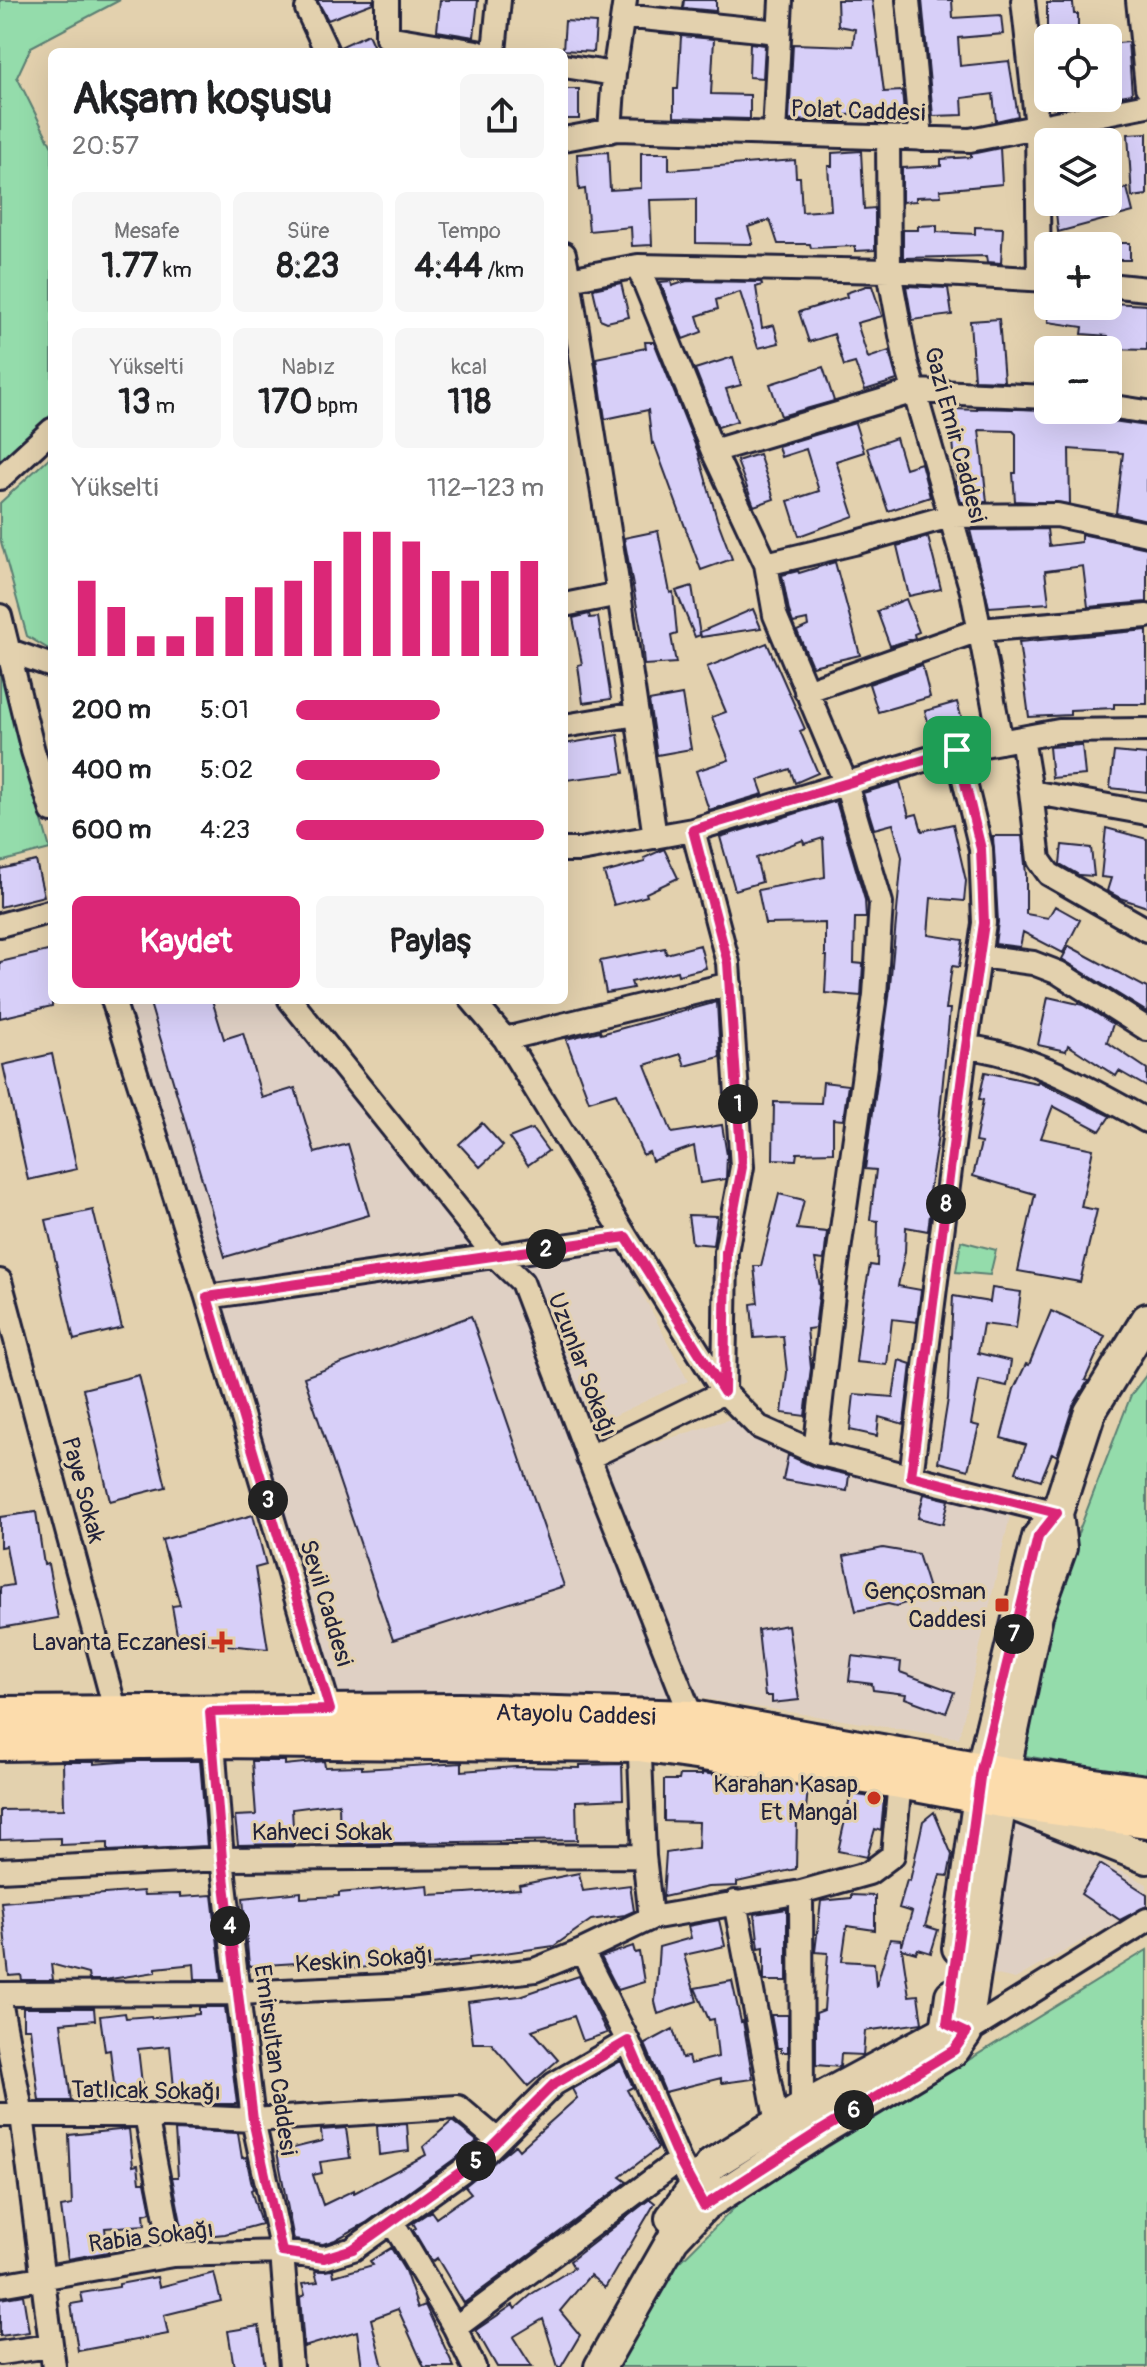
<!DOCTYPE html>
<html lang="tr">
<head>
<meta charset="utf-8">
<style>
	body { margin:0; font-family:Pangolin,sans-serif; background:#f6f6f6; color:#202124; height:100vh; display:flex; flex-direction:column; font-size:30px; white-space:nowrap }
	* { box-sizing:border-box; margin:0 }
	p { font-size:26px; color:#757577 }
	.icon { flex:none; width:44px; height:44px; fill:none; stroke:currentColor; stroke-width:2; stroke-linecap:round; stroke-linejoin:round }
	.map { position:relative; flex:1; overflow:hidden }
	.side { position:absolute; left:48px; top:48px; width:520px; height:956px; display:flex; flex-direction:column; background:#fff; border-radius:12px; box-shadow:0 8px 32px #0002 }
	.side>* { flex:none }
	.buttons { position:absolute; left:1034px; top:24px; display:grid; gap:16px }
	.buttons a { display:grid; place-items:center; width:88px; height:88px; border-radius:12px; background:#fff; box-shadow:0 8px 32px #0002; font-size:40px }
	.pin { position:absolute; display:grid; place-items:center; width:68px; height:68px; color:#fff; margin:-34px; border-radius:16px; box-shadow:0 4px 12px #0006 }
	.km { position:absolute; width:40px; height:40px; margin:-20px; border-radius:50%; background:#222; color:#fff; font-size:22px; line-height:40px; text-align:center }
	.round { display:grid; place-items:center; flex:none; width:84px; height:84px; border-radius:12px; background:#f6f6f6 }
	.head { display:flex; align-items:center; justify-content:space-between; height:136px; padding:0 24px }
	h1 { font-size:44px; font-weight:700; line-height:60px }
	.metrics { display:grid; grid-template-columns:repeat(3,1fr); gap:12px; height:136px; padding:8px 24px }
	.metrics div { display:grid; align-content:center; border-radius:12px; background:#f6f6f6; text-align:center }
	.metrics b { font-size:34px; font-weight:700 }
	.metrics small { font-size:22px; font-weight:400 }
	.metrics p { font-size:22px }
	.chart { height:224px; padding:16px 24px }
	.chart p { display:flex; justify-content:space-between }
	.chart svg { width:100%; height:144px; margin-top:8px; stroke:#db2777; stroke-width:6 }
	.action { display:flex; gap:16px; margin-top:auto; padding:16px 24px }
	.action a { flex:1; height:92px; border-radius:12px; background:#db2777; color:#fff; font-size:32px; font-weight:700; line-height:92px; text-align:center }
	.action a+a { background:#f6f6f6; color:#202124 }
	ul { padding:0 24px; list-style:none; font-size:26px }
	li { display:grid; grid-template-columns:128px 96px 1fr; align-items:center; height:60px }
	li i { height:20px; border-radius:10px; background:#db2777 }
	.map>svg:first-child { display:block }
</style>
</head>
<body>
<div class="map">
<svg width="1147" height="2367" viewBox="0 0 1147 2367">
	<rect width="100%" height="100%" fill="#e3d1ae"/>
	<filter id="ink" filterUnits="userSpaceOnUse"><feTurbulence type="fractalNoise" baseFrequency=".0125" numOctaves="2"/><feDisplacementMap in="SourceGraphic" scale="16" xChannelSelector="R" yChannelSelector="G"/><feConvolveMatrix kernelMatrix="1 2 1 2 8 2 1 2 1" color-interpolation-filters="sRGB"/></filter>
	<g filter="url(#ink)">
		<!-- built -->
		<path fill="#dfd0c4" d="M122,1000H274L493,1270L619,1249L688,1381L569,1437L675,1699L333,1692Z
			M730,1419L768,1445L1010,1516L959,1738L699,1698L600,1461Z
			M1006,1815L1147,1884V1905L1015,1979L984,1972Z"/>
		<!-- green -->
		<path fill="#94dcab" stroke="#5b7f73" stroke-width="2" d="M0,0H120L31,47L17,77L52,147V414L0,461Z
			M52,455V651L27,636L0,538V503Z
			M0,669L50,849L0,862Z
			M961,1241L996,1250L990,1275L956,1272Z
			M1147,1374V1777L1008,1753L1062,1575L1131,1395Z
			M1147,1950V2367H618L675,2267L743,2199Z"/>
		<!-- building -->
		<path fill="#d7cff8" stroke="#22223b" stroke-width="2" d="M317,0H373V3L328,20Z
			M440,0H478L474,37L437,31Z
			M684,0H716V11L683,8Z
			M837,0H872L884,92L902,91L905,124L877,123V113L846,115V122L789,120L793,44L853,46L855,29L838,26Z
			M922,0H952L953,18L1001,15L1003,34L958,38L960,66L1009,61L1018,116L996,121L993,94L962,98L963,115L933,116Z
			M1047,3H1073L1074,14H1078V28L1047,31Z
			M565,21L596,23L594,52L563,50Z
			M368,34L376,52H341L340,47Z
			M681,36L714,39L711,94L750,95V119L674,117V89H678Z
			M1128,42L1132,94L1108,98V44Z
			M750,43L765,45L763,78L749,77Z
			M564,89H579V119H564Z
			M1147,133V195L1132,197L1128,134Z
			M1000,148L1002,184L940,190L941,196L916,197V201L902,202V168L941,166V159L971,157V154Z
			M861,151L864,209L875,208V250L855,251V246L811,248L810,244H778L770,220L748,227L753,244L696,243V199L650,200L652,245L632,246L631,227L589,231L585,189L579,190L577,154L608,152L610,190L641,188V153H669V170L795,160L796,177H800L802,212L831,210L828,166H832V153Z
			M1127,188L1133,212L1058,232L1055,202H1108V193Z
			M937,225V232L975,234V227L1003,228L1001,263L987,262L986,256L903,258V230H918V226Z
			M1108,243H1130V260H1108Z
			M671,281L672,286L687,281L761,282L762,285L756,287L762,328L774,325L779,343L758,348L740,292L716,300L718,309L697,316L702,332L683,339L660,282Z
			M621,283L629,317L607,322L600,319L593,289Z
			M866,286H872L882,316L857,323L868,358L889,351L897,380L865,390L855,363L844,366L834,334L809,342L799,312L847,297L846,293Z
			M906,286L948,288L952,315L912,320Z
			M1111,303L1147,305V350L1108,349V336L1082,334L1083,327L1048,322L1050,306H1111Z
			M999,319L1004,381L974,380L970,321Z
			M645,342H654L698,452L717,519L732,559L701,570L654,443L652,444L648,410L605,419L596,358L646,348Z
			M733,357L741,385L726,389L737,421L718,427L695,369Z
			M823,367L834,401L781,416L770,384Z
			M977,408L1095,411L1106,420L1147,426V520L1116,513L1123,453L1069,449L1070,504L1015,501L1013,473H1016V434L1013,431L979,430L987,502H961L957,488L953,440L954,409L977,410Z
			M855,423L864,452L836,461L854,516L799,536L788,501L819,491L806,449L781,457L778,446Z
			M896,438L905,468L921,463L930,497L888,511L867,448Z
			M759,454L774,499L754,506L737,461Z
			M1047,529L1049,546L1081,542V534L1147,548V602L1088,607L1083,566L1045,571L1049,603L989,607L970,530Z
			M658,531L670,593L673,592L677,634L671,636L676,663L644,665L641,629L624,538Z
			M928,537L941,589L909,596L897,546Z
			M835,562L860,655L812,666L797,631L808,626L807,620L793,623L789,611L782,575L798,571L799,573Z
			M692,586L700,635L695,637L676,591Z
			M906,599L919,632L914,634L915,638L890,646L877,611Z
			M753,609L761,628L701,637L700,632Z
			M589,614L590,618L598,617L611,699L583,703L578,665L582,664L573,618Z
			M1147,630V704H1114V708L1070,710V715L1029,717L1019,642Z
			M767,643L805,729L800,731L818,773L795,783L790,769L758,780L763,794L709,810L696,771L729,760L712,717L726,712L707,667Z
			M922,665L930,697L878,712L869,684Z
			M682,695L691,749L657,755L649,701Z
			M957,702L966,734L934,742L925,711Z
			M618,735L624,773L566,780L564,744Z
			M1082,745L1085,775L1052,778L1049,747Z
			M1114,752L1147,755V792L1110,788Z
			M900,782L909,816L917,814L922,831L953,824L966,881L964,901L931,898L928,935L963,940L959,967L952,966L946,1009H950L937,1142L928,1198H932L928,1231L906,1227L905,1252L898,1286L921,1290L917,1322L892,1319L887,1365L856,1362L863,1302L870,1265L877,1266L878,1221L870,1220L876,1170L865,1169L889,997L902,857L893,824L874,829L863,793Z
			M836,801L865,900L866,918H855L854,963L863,964L861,996L825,993L827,956H825V923L765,924L758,890L825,877L823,838L804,844L803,840L756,858L762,882L735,890L720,837Z
			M1106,828L1147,839V907L1120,898L1107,891L1111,878L1101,877Z
			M993,836H1022L1026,874V914L1048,918L1055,906L1080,920L1063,953L1023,932L1020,947L995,944L998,922Z
			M1062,845L1091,848L1094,876L1079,875L1060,864Z
			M664,849L678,878L646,893L647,896L614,905L604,873L645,862L644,858Z
			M36,861L44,896L0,907V869Z
			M700,945L706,968L678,975L677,971L631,982L633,988L606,993L600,961L665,948L666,954Z
			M1069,946L1147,988V1012L1062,959Z
			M52,950V1006L0,1018V962Z
			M1048,997L1083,1005L1113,1024L1107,1042L1147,1069V1087L1119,1071L1116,1076L1068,1045L1066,1051L1038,1045Z
			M149,1000H212L224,1039L243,1033L262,1098L295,1088L315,1153L348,1144L369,1215L225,1257Z
			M717,1002L720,1057L685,1066L681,1054L645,1065L672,1133L722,1125L727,1155L726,1179L700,1183L694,1146L652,1161L649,1152L643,1155L616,1093L589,1101L566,1039L600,1031L601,1034Z
			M52,1054L77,1169L28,1180L3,1065Z
			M985,1072L1037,1083L1038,1081L1110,1116L1100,1131L1053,1106L1041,1138L1093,1149L1081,1207L1097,1210L1080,1282L1018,1271L1035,1194L973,1176L981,1143L975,1142L983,1100L979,1099Z
			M823,1082L848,1085L843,1120L833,1119V1152L797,1153L796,1160L773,1159L774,1102L821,1103Z
			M482,1123L503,1146L480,1167L459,1144Z
			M532,1129L548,1151L528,1165L509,1138Z
			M779,1194L804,1200L797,1229L827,1232L824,1260L815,1259L820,1287L815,1328L807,1329L811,1368L805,1416L782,1413L787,1372L783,1336L754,1338L751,1304L758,1303L754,1266H761Z
			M93,1210L122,1328L74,1340L46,1220Z
			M688,1215L717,1216L713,1245L692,1243Z
			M992,1288L1021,1292L1016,1328L983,1324L978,1353L1011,1361L1007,1386L979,1380L971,1424L979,1426L968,1470L938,1462L948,1399L953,1296L990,1302Z
			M1051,1311L1105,1336L1085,1380L1088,1381L1073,1406L1057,1456L1052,1453L1041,1480L1016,1472L1026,1445L1001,1438L1014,1389L1026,1364L1029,1365Z
			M471,1316L564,1586L393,1640L304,1377Z
			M899,1360L911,1364L904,1424L879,1417L877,1436L850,1430L854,1394L893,1397Z
			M139,1375L166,1487L110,1501L83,1389Z
			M788,1455L814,1467L849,1475L847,1491L783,1480Z
			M924,1494L949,1500L943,1524L918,1518Z
			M36,1512L44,1565L48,1564L58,1618L0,1628V1587L13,1585L6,1546L0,1547V1517Z
			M253,1515L266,1565L255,1568L268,1649L178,1640L172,1606L180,1605L162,1540Z
			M883,1548L918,1554L931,1595L896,1606L888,1604L856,1611L844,1556Z
			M788,1625L799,1700L772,1703V1696H765L758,1630Z
			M852,1656L901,1662L900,1672L954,1692L946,1713L905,1698L906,1694L873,1690L872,1684L849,1681Z
			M134,1761H200L207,1846L108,1851V1843L60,1845V1838L0,1840V1810L64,1809L63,1762H94V1764Z
			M252,1761H285V1765L324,1761L325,1767L362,1766V1769L462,1763V1771L515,1767L580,1768V1765L622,1764L623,1799L576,1801L577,1840L340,1844L339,1803L292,1809L294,1844L238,1845L235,1816L256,1815Z
			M702,1773L808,1788L805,1820L797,1819L796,1869L737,1882V1886L708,1887L663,1897L666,1853L698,1848L699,1822L664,1821V1780H679L680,1775H702Z
			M851,1794L884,1799L881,1831L875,1829L867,1857L838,1851Z
			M934,1812L952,1855L948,1876L940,1875L925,1926L938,1930L931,1953L918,1949L916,1953L902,1949L909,1996L918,1995L922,2023L865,2031L863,2055L841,2054L840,2067L816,2065V2013L824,2010L828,1953L815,1952L821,1901L851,1898V1895L875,1896V1930L847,1926L842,1961L874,1963L876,1987L890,1939L901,1940L902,1946L912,1912L899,1908L907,1880L910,1881L923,1821Z
			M1100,1864L1147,1894V1906L1120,1920L1081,1894Z
			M579,1873L583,1891L630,1885L634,1911L625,1915L591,1920L554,1946L469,1958V1960L416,1967L415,1961L343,1970L342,1964L314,1967L313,1962L249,1966L243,1898L301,1892V1898L339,1896V1893L428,1885L429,1895L466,1893L520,1889L519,1885Z
			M143,1891L144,1895L180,1894V1897L212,1895L222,1979H195L194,1964L156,1968V1972L104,1980H89L88,1974L51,1964L53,1980H22L21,1975L9,1976L1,1902Z
			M787,1909V1981H764V1947L759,1948L755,1914Z
			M719,1920L725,1946L684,1955L697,2001L658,2014L655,2002L659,1947L691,1938L688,1926Z
			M633,1946L635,1953L639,1952L644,1982L618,1990L601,1957Z
			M579,1976L607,2033L583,2041L574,2016L532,2030L558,2060L528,2086L491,2043H473L468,2002L520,1996Z
			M732,1981L741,2022L743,2021L753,2079L721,2083V2078L665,2092L645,2044L673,2029L682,2058L688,2057L690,2064L718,2057L714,2019L709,2020L695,1988Z
			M199,2007H225L237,2104H205L204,2086L174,2088L170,2046L138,2049L144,2101H116L110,2050L105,2051L100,2016L125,2013L126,2018L151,2016L152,2018L199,2014Z
			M23,2008H94L95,2020L61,2023L71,2101H39L30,2028H23Z
			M771,2015H788V2052H781V2048H777Z
			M621,2061L633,2087L627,2090L658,2148L620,2177L627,2182L464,2303L437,2258L433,2261L429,2257L413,2230L416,2228L413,2223L431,2211L436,2218L471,2193L465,2186L515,2145L519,2150L577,2098L572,2089Z
			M452,2121L477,2141L471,2147L366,2223L335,2240L323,2244L294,2240L277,2152L322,2141L321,2130L346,2128L350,2158L320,2162L322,2173L313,2175L323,2205L354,2190V2193L426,2155L423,2147Z
			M407,2124L409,2151L379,2155L377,2126Z
			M129,2129L133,2166L138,2165L140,2182H145L151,2212L144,2214L145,2225L105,2228L108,2252L68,2259L61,2207L72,2205L69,2135Z
			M175,2130L238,2133L242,2158L246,2157L253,2189L251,2190L261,2224L225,2234L184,2238L172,2177H178Z
			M650,2199L655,2203L605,2288L590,2275L560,2311L580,2335L561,2367H558L543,2319L513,2337L532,2367H497L476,2330L513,2305L515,2309L533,2293L574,2268L570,2261Z
			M391,2248L405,2271L418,2308L425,2305L454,2367H424L398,2309L371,2319L383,2367H362L357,2331L304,2347L300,2297L305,2295L302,2284L318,2282L315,2272L317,2271L333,2270L334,2276L373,2265L370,2261Z
			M214,2273L221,2301L164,2315L168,2334L78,2351L71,2304L83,2302L81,2293L119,2287V2284L157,2277L159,2287Z
			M23,2295L29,2332L0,2336V2299Z
			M259,2326L265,2367H234L228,2331Z"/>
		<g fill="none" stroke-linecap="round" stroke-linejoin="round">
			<!-- street casing -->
			<g stroke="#22223b" stroke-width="28">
				<path id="street" d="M387,0V37L477,52
					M908,0L921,139
					M1023,0L1037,127L1039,279
					M1138,0L1147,87
					M307,9L327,52
					M623,16L779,32
					M494,52L499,0
					M564,66L614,74L610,131
					M614,74L625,0
					M774,134L781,0
					M888,138L889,271L906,362L972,591L1001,742
					M564,139L618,129L970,140L1147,105
					M564,254L569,279
					M638,266L889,271L1048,280
					M1108,285L1147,289
					M1108,406L1147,412
					M713,451L915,391L1048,397
					M0,478L52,430
					M766,564L854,543L950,516L1057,515L1147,534
					M619,594L655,837
					M564,605L619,594L569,279L638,266L713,451L766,564L775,615L846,784L881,903L875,995L834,1286L815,1452
					M0,616L33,751L52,811
					M10,651L52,666
					M806,691L979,630L1147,616
					M564,726L637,714
					M1022,738L1031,792L1147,813
					M957,750L1059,731L1147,730
					M1031,792L1039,860L1049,874L1147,930
					M693,830L957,750L981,849L984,923L964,1060L911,1476
					M564,850H580L693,830L728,963L742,1167L726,1252L724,1392
					M0,925L52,911
					M979,956L1033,963L1059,973L1147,1029
					M113,1000L207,1297L626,1237L505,1039L472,1000
					M290,1000L496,1257L522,1282L594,1471L692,1718
					M505,1039L730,984
					M966,1047C1028,1053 1092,1090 1147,1121
					M626,1237L723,1391
					M0,1281L116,1713
					M207,1297L333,1722
					M588,1458L724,1392L759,1427L817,1453L1057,1513
					M212,1729L222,1859L253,2120L282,2252L291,2367
					M639,1732L644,1856L651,1918
					M0,1870L222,1859L644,1856
					M801,1892L802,2108
					M735,1902L777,2123
					M582,1951L651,1918L801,1892L869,1873L893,1855L900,1781
					M0,1994L239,1993L408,1985L535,1970L582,1951L628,2041L679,2160L700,2200
					M0,2001L22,2115L54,2367
					M957,2029L966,2033L1147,1920
					M0,2115H146L253,2120L458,2107L497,2140
					M146,2115L173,2255
					M393,2223L455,2328L474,2367
					M0,2285L173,2255L282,2252L324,2258L353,2249L480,2158L554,2084L628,2041
					M455,2328L679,2160
					M0,2353L50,2346"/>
			</g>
			<!-- secondary casing -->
			<g stroke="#22223b" stroke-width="36">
				<path id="secondary" d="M981,1770L1038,1537L1057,1513L1090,1412L1147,1319
					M1004,1774L1037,1615L1061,1548L1057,1513
					M958,1948L979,1795
					M671,2218L712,2164L802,2108L943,2032L947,2024L951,1995
					M600,2367L673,2239L704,2206L820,2131L954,2050L966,2033L1001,1800L1147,1858"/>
			</g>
			<!-- primary casing -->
			<g stroke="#22223b" stroke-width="40">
				<g id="primary">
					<path id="s1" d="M0,1714L460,1711L692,1718L1004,1774L1147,1793"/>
					<path d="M0,1743L213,1740L639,1744L900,1781L1001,1800L1147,1820"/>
				</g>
			</g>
			<!-- street -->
			<use href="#street" stroke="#e3d1ae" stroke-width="22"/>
			<!-- secondary -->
			<use href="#secondary" stroke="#e3d1ae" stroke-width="30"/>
			<!-- primary -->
			<use href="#primary" stroke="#fcdcac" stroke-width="34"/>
		</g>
	</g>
	<g fill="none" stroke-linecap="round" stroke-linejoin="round" filter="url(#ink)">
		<!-- route casing -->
		<g stroke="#fff" stroke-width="16">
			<path id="route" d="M957,750L981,849L984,923L964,1060L911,1476L1057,1513L1038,1537L981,1770L947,2024L966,2033L954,2050L820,2131L704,2206L679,2160L628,2041L554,2084L480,2158L353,2249L324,2258L282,2252L253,2120L222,1859L210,1712L330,1710L207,1297L626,1237L724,1392L726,1252L742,1167L728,963L693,830Z"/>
		</g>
		<!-- route -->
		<use href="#route" stroke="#db2777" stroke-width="10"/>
	</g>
	<!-- markers -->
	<g fill="#c8321e" stroke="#e3d1ae" stroke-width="3">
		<rect x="994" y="1597" width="16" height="16" rx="4"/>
		<path d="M218 1630h8v8h8v8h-8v8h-8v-8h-8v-8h8z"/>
		<circle cx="874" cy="1798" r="8"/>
	</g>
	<g text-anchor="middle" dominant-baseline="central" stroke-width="6" stroke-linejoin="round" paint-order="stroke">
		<!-- street labels -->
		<g font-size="24" fill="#22223b" stroke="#e3d1ae">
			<text transform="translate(858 111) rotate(2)">Polat Caddesi</text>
			<text transform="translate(955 435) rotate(75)">Gazi Emir Caddesi</text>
			<text transform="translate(582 1365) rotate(69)">Uzunlar Sokağı</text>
			<text transform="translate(83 1490) rotate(75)">Paye Sokak</text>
			<text transform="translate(326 1603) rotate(73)">Sevil Caddesi</text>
			<text stroke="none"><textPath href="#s1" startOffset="576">Atayolu Caddesi</textPath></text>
			<text x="322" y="1832">Kahveci Sokak</text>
			<text transform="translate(364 1960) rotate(-4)">Keskin Sokağı</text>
			<text transform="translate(275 2060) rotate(82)">Emirsultan Caddesi</text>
			<text transform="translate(146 2091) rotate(1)">Tatlıcak Sokağı</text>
			<text transform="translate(151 2237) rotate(-7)">Rabia Sokağı</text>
		</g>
		<!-- poi labels -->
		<g font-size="24" fill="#22223b" stroke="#e3d1ae" text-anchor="end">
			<text x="986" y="1591">Gençosman<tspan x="986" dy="28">Caddesi</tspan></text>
			<text x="206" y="1642">Lavanta Eczanesi</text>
			<text x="858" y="1784">Karahan Kasap<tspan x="858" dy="28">Et Mangal</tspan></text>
		</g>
	</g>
</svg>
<div class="buttons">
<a><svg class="icon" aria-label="locate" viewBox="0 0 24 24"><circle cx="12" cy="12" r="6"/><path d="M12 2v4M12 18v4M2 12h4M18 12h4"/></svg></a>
<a><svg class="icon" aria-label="layers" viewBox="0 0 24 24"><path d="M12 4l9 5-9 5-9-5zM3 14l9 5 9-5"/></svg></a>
<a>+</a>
<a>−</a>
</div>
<div class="pin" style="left:957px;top:750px;background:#1e9e55"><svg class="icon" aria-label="arrive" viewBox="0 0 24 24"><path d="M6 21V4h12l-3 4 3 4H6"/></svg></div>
<b class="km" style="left:738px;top:1104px">1</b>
<b class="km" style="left:546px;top:1249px">2</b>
<b class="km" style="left:268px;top:1500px">3</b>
<b class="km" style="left:230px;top:1926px">4</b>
<b class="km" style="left:476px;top:2161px">5</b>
<b class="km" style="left:854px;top:2110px">6</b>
<b class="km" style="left:1014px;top:1634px">7</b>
<b class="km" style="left:946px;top:1204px">8</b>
<section class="side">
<div class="head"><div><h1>Akşam koşusu</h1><p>20:57</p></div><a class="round"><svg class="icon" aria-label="share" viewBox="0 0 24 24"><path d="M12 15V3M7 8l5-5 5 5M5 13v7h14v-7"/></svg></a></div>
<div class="metrics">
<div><p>Mesafe</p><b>1.77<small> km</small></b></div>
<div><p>Süre</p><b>8:23</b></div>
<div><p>Tempo</p><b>4:44<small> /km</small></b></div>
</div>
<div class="metrics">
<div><p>Yükselti</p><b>13<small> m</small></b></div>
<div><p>Nabız</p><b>170<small> bpm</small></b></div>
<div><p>kcal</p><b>118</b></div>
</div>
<div class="chart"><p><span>Yükselti</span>112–123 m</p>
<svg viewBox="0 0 160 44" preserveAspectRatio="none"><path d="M5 44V21M15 44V29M25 44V38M35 44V38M45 44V32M55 44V26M65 44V23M75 44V21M85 44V15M95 44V6M105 44V6M115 44V9M125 44V18M135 44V21M145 44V18M155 44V15"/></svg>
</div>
<ul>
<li><b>200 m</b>5:01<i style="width:58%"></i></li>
<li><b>400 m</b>5:02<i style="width:58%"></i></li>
<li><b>600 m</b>4:23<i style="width:100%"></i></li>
</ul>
<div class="action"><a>Kaydet</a><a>Paylaş</a></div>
</section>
</div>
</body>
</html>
